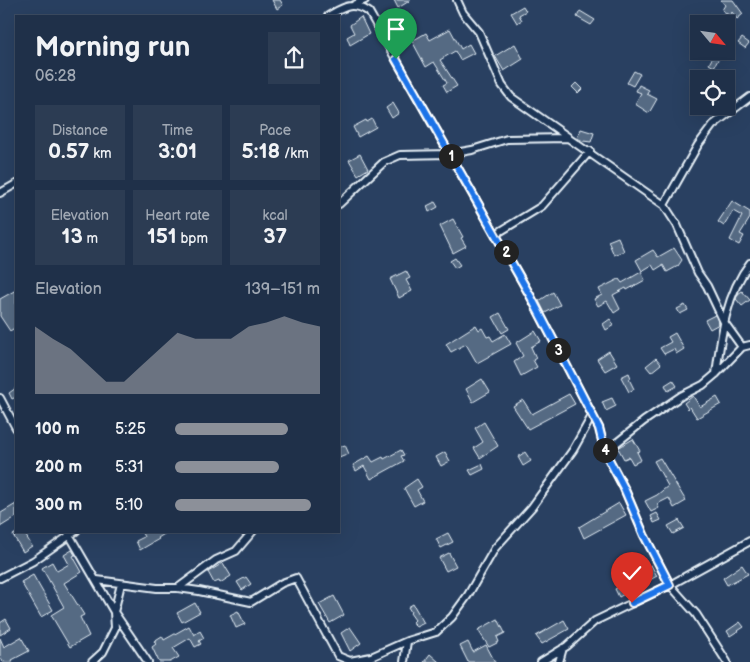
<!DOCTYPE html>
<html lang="en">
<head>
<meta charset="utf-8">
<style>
	body { margin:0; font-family:"Balsamiq Sans",sans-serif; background:#2c3c53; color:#f1f3f6; height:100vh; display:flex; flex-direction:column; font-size:19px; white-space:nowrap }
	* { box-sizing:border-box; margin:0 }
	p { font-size:16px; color:#a1a9b4 }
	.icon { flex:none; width:28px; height:28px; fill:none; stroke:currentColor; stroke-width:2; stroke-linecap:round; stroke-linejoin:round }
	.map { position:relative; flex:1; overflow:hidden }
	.sheet { position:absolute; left:15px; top:15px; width:325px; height:518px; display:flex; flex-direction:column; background:#1f3049; border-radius:0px; box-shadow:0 5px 20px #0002,0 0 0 1px #3c4b61 }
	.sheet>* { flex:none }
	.needle { width:32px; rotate:119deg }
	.tools { position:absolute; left:690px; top:15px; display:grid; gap:10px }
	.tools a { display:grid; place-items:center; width:45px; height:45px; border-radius:0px; background:#1f3049; box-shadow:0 5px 20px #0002,0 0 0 1px #3c4b61; font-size:25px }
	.pin { position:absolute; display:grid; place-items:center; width:42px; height:42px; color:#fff; margin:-51px -21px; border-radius:50% 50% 50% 0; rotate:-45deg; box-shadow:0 0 5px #0007 }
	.pin .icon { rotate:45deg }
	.km { position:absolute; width:25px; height:25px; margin:-12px; border-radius:50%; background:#222; color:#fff; font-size:14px; line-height:25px; text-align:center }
	.round { display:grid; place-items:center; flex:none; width:52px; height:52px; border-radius:0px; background:#2c3c53 }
	.headline { display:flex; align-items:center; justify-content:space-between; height:85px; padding:0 20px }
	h1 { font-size:28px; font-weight:700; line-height:38px }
	.metrics { display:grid; grid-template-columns:repeat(3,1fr); gap:8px; height:85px; padding:5px 20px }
	.metrics div { display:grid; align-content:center; border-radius:0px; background:#2c3c53; text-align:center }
	.metrics b { font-size:21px; font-weight:700 }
	.metrics small { font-size:14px; font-weight:400 }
	.metrics p { font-size:14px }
	.chart { height:140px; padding:10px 20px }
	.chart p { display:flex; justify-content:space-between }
	.chart svg { width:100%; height:90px; margin-top:5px; fill:#8c9099; opacity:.7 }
	ul { padding:0 20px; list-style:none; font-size:16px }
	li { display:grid; grid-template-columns:80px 60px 1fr; align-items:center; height:38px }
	li i { height:12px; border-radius:6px; background:#8c9099 }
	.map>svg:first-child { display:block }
</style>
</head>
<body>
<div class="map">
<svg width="750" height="662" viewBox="0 0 750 662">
	<rect width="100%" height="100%" fill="#294061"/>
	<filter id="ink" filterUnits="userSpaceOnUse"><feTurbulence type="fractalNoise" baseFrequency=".02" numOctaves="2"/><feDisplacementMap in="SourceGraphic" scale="10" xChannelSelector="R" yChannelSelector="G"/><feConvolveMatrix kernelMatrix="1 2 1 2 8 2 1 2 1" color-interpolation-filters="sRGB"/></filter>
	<g filter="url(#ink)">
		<!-- building -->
		<path fill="#556a83" stroke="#e8f1f8" d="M272,0H280L283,5L277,9Z
			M394,0H411L398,8Z
			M721,0H733L743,14L737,19L732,12L730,16L722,10L725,5Z
			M523,6L526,11L519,15L522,20L517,23L511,13Z
			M580,11L595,20L591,25L577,17Z
			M361,17L369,34L350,45L347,37L354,33L350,25Z
			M450,29L461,49L469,44L474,53L460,60L455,51L440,60L457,86L447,92L443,85L447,83L434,62L426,67L412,41L426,33L430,40Z
			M742,38L749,43L745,48L738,43Z
			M515,44L523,59L504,71L495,56Z
			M714,55L719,58L714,67L709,64Z
			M634,71L640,74L633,86L627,83Z
			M576,83L582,89L578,93L572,87Z
			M639,85L649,90L647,94L657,99L649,113L635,104L641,93L636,91Z
			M393,103L399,113L392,118L386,108Z
			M372,119L376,127L358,137L353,127L366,120L367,122Z
			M581,129L594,133L591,142L583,141L577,138Z
			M360,154L368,169L358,175L349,160Z
			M732,201L750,212V218L740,234L744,236L739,245L730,240L742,216L733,211L724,226L718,222Z
			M435,202L438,207L429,212L427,206Z
			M453,219L463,237L461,238L466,246L453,253L440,226Z
			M618,237L624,251L614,255L608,241Z
			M674,248L682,260L678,266L667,272L663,265L655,270L652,265L642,271L636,260L653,250L658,257Z
			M455,258L460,265L455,268L450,261Z
			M406,271L410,278L406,280L412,291L399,298L390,279Z
			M641,272L645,280L627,290L626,288L613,295L620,309L614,313L607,301L598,306L594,299L602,295L599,289L619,279L622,283Z
			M16,290V327L10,331L0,316V299Z
			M742,291L750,300L742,306L736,299L738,294Z
			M553,292L560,305L545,313L539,301Z
			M685,305L688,310L680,314L677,309Z
			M500,313L509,329L502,333L493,317Z
			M715,315L719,324L710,329L705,320Z
			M610,319L614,325L606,330L603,324Z
			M476,325L479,330L482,328L487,337L490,336L493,341L505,334L511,344L477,363L466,344L451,352L446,344Z
			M535,331L541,341L531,347L536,358L533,360L537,367L521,376L514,362L523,356L516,343Z
			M675,333L684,349L676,354L674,349L664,354L660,348L671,342L668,337Z
			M609,351L617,364L605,371L597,359Z
			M656,358L661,364L651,372L646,366Z
			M629,373L631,378L629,379L634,389L629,392L621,377Z
			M482,379L490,392L473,402L466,389Z
			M673,380L677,386L668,391L665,385Z
			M16,388V397L12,399L9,393Z
			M569,394L575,404L528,429L513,406L523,400L532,414Z
			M693,396L700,407L717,397L721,404L697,418L690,407L688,409L684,403Z
			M612,398L616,406L606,411L602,402Z
			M484,422L498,446L480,458L474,448L483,442L475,428Z
			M633,439L640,451L637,452L641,460L633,464L629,457L624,459L618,448Z
			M345,445L349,454L339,458V447Z
			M401,450L404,455L401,456L404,461L371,479L364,466L356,471L353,465L369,456L373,462L383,457L384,459Z
			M445,452L450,461L441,466L436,457Z
			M525,452L531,461L523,466L518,457Z
			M660,458L686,501L674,508L669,498L657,504L659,508L651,512L645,501L657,495L668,486L654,461Z
			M482,464L484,469L472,475L469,470Z
			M417,479L422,487L417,490L423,501L414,506L404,488Z
			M619,503L626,515L584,538L579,527Z
			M16,504V517L0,527L1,513Z
			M657,513L661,520L654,523L651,516Z
			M679,520L684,528L673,534L668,526Z
			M20,531H23L32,546L23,552L13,535Z
			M141,531H169L158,538L159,539L140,550L136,541L144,537Z
			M448,533L453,542L441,548L436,539Z
			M72,550L75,555L73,556L82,572L64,583L84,615L80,617L89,636L70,647L51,615L64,607L42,568L52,562L57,571L69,564L64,555Z
			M449,553L456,566L446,571L439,558Z
			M223,563L231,576L220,583L219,581L214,583L208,572Z
			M651,565L657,576L619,597L615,589L625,583L624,580Z
			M742,565L748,574L727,585L723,578Z
			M33,575L53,610L41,617L21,582Z
			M246,577L251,584L242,590L237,582Z
			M334,596L344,615L330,623L319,604Z
			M195,603L200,612L182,622L177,613Z
			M413,604L424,623L416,627L413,622L415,620L410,613L411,612L408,607Z
			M238,611L245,624L236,628L230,615Z
			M6,619L11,628L0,635V623Z
			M498,619L505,633L497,637L499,642L489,647L478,630Z
			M564,620L569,629L542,644L536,636Z
			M740,622L744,627L730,636L727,631Z
			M189,626L194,635L200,631L204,638L199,641L201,644L195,647L190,638L173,648L179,657L170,662H159L152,647L156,644L154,641L162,636L164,640Z
			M350,627L361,643L350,651L341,633Z
			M21,637L29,651L12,660L13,662H3L0,656V638L4,647Z
			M468,642L473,652L486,645L495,662H468L460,646Z
			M430,654L439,662H424Z"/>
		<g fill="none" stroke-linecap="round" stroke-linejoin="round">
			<!-- minor casing -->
			<g stroke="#e8f1f8" stroke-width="10">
				<path id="minor" d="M457,0L463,13L479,32L502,85L511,97L568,137
					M354,5L365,0
					M328,16C344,7 351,1 369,12L531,297L599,428L605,452L624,488L644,535L670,585L595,621L567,646L541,662
					M0,193L16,184
					M339,204L384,162L400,155L449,154L472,150L507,139L568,138L664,205L677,225L698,273L707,286L724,322L742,347L750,345
					M664,205L698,145L713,125L750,97
					M496,234L542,206L590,151
					M716,374C721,336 726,294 750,263
					M0,398L16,428
					M605,452L644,421L681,396L703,385L716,374L742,347
					M67,531L114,612L148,662
					M0,578L33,561L76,531
					M97,580L157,588H178L199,591L251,602L282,583L296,578L338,656L350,661L371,657L407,641L436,632L452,617L468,595L495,548L532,507L573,450L592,416
					M178,588L216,560L236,551L253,531
					M92,662L103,652L115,628L114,612L121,584
					M404,662L407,641
					M559,662L563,648
					M727,662L696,614L670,585L750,541"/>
			</g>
			<!-- minor -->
			<use href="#minor" stroke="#1d3557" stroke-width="6"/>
		</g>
	</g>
	<g fill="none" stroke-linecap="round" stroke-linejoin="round" filter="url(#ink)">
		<!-- route casing -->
		<g stroke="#fff" stroke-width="10">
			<path id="route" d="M396,59L531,297L599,428L605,452L624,488L644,535L670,585L632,603"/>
		</g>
		<!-- route -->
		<use href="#route" stroke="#1a73e8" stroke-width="6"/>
	</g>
</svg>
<div class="tools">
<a><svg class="needle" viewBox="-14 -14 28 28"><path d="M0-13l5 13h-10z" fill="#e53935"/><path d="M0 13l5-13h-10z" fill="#a1a9b4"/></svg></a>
<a><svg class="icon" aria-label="locate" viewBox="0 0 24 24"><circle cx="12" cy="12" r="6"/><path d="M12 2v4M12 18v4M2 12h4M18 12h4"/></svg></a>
</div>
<div class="pin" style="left:396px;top:59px;background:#1e9e55"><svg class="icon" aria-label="arrive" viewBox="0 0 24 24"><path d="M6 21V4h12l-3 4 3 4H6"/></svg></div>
<div class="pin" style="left:632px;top:603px;background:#d93025"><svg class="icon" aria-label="check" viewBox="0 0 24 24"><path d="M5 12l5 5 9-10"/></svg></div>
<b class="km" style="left:451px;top:156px">1</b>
<b class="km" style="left:506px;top:252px">2</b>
<b class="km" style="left:558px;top:350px">3</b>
<b class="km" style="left:605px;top:450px">4</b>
<section class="sheet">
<div class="headline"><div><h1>Morning run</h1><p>06:28</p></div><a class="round"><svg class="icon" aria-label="share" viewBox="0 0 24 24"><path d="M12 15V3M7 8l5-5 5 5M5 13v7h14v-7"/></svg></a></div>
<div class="metrics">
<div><p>Distance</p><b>0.57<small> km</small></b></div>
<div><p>Time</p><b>3:01</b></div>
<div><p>Pace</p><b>5:18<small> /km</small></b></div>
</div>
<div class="metrics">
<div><p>Elevation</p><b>13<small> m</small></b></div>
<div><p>Heart rate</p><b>151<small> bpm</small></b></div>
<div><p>kcal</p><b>37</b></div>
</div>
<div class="chart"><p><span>Elevation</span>139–151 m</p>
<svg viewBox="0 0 160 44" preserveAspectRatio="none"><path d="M0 44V11L10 17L20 22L30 30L40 38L50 38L60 30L70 22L80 14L90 17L100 17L110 17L120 11L130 9L140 6L150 9L160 11V44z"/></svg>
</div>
<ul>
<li><b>100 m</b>5:25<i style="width:78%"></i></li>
<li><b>200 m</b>5:31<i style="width:72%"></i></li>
<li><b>300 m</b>5:10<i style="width:94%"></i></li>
</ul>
</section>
</div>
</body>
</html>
